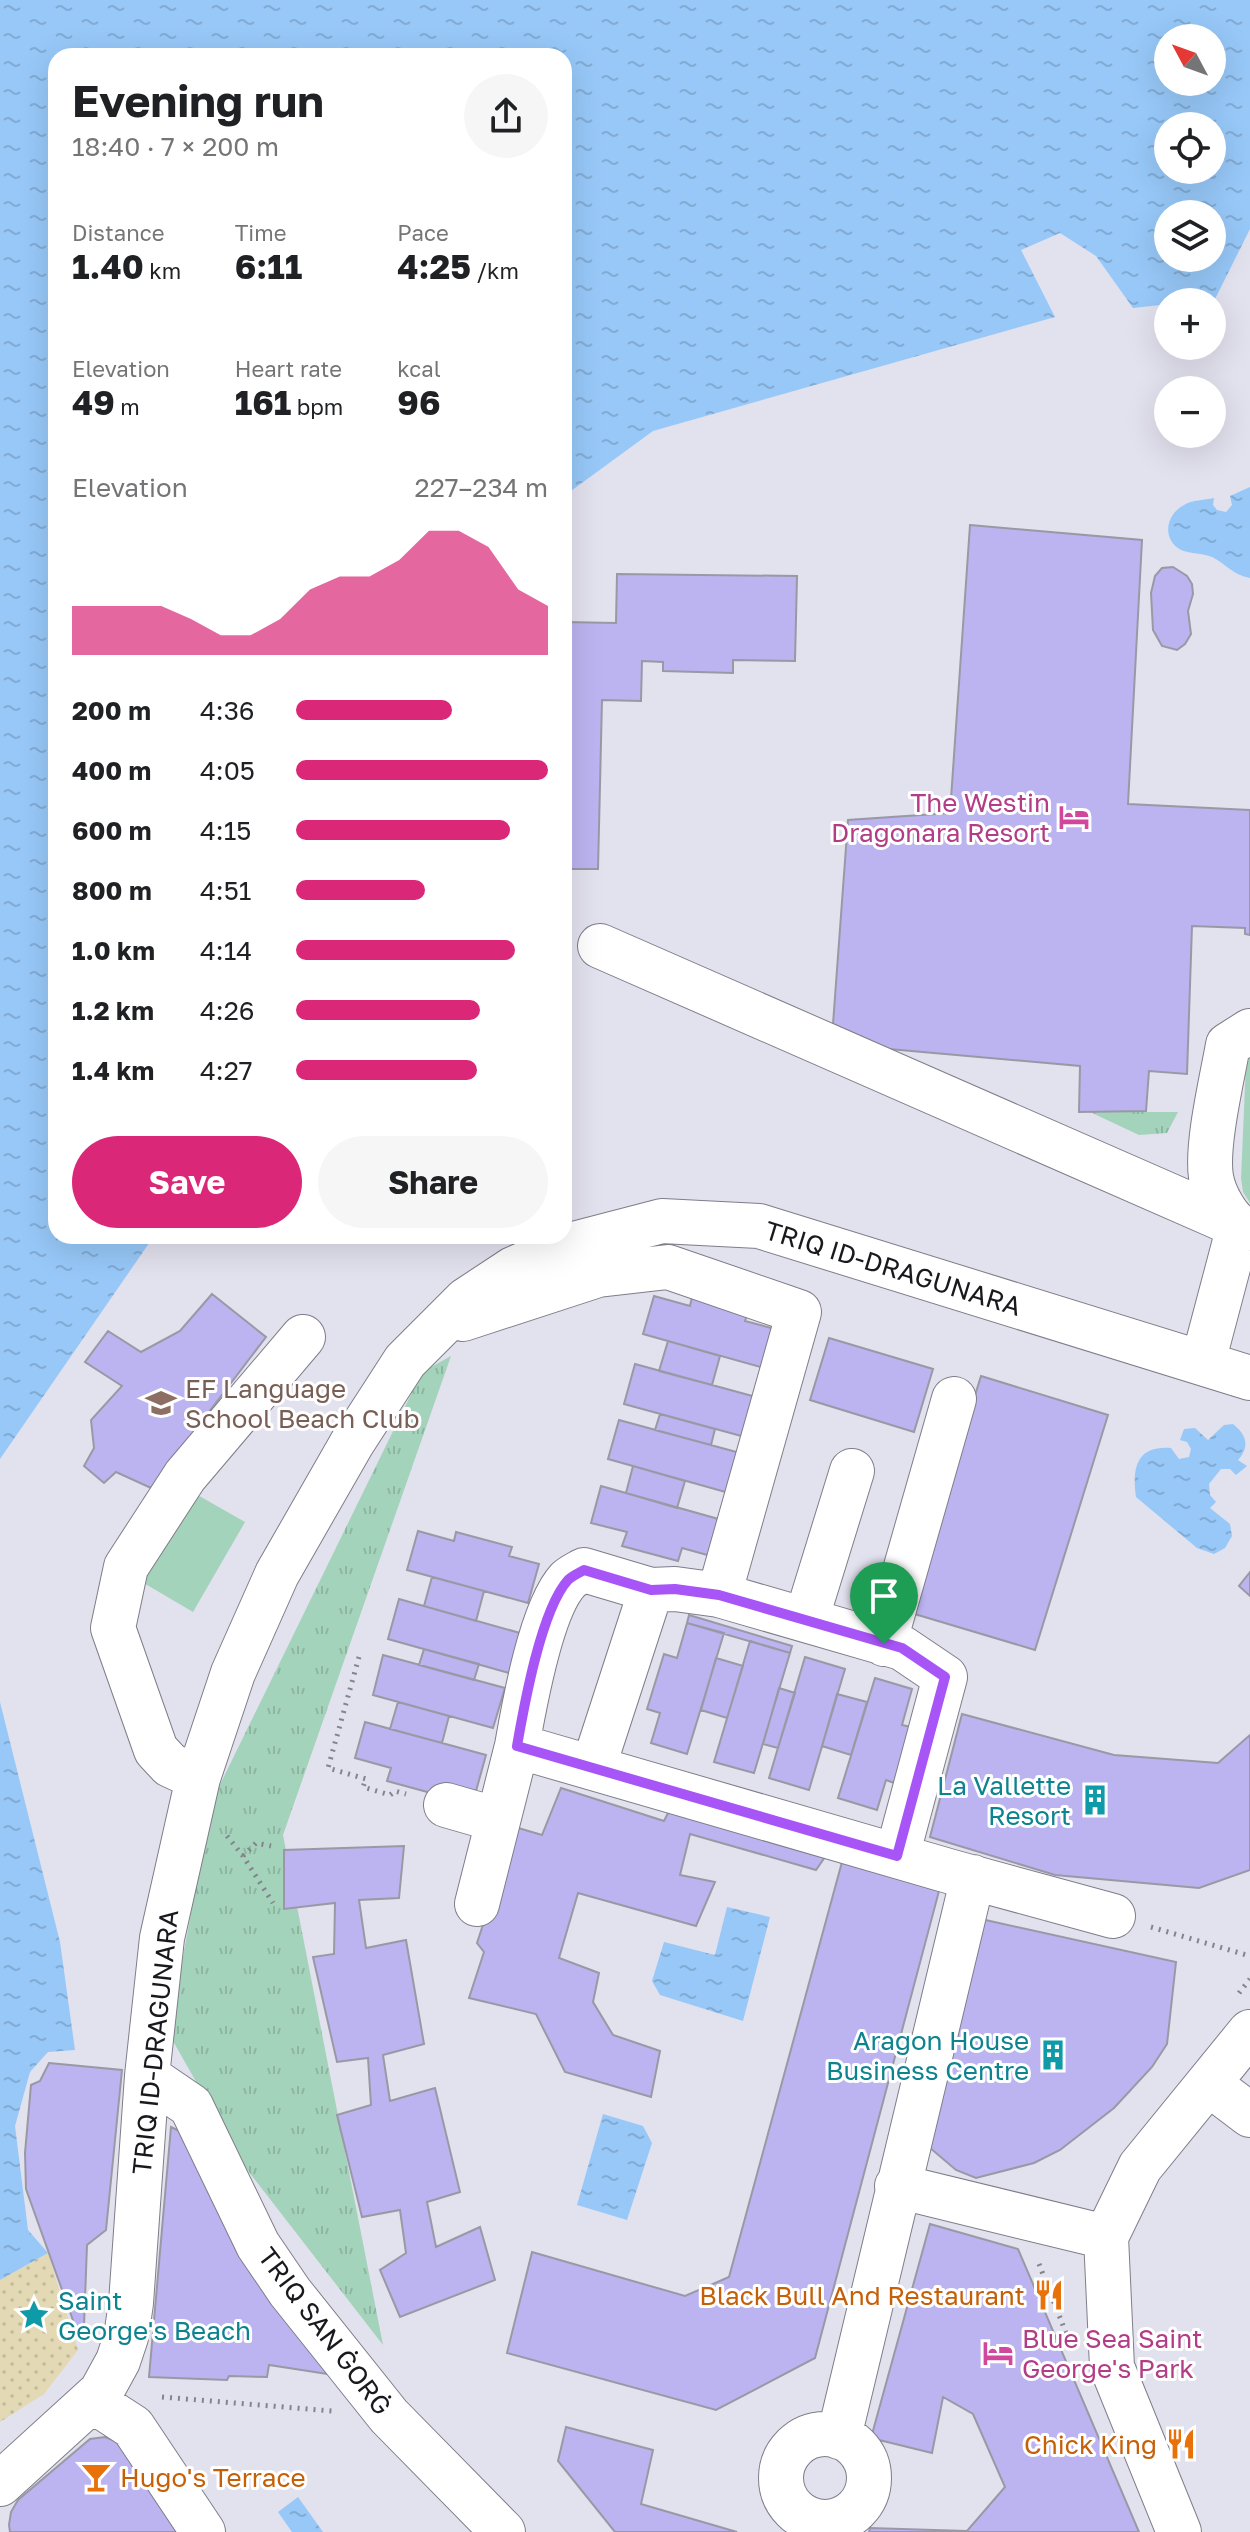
<!DOCTYPE html>
<html lang="en">
<head>
<meta charset="utf-8">
<style>
	body { margin:0; font-family:"Golos Text",sans-serif; background:#f6f6f6; color:#202124; height:100vh; display:flex; flex-direction:column; font-size:30px; white-space:nowrap }
	* { box-sizing:border-box; margin:0 }
	p { font-size:26px; color:#757577 }
	.icon { flex:none; width:44px; height:44px; fill:none; stroke:currentColor; stroke-width:2; stroke-linecap:round; stroke-linejoin:round }
	.map { position:relative; flex:1; overflow:hidden }
	.details { position:absolute; left:48px; top:48px; width:524px; height:1196px; display:flex; flex-direction:column; background:#fff; border-radius:24px; box-shadow:0 8px 32px #0002 }
	.details>* { flex:none }
	.needle { width:52px; rotate:311deg }
	.buttons { position:absolute; left:1154px; top:24px; display:grid; gap:16px }
	.buttons a { display:grid; place-items:center; width:72px; height:72px; border-radius:50%; background:#fff; box-shadow:0 8px 32px #0002; font-size:40px }
	.pin { position:absolute; display:grid; place-items:center; width:68px; height:68px; color:#fff; margin:-82px -34px; border-radius:50% 50% 50% 0; rotate:-45deg; box-shadow:0 0 8px #0007 }
	.pin .icon { rotate:45deg }
	.round { display:grid; place-items:center; flex:none; width:84px; height:84px; border-radius:42px; background:#f6f6f6 }
	.summary { display:flex; align-items:center; justify-content:space-between; height:136px; padding:0 24px }
	h1 { font-size:44px; font-weight:700; line-height:60px }
	.figures { display:grid; grid-template-columns:repeat(3,1fr); gap:12px; height:136px; padding:8px 24px }
	.figures div { display:grid; align-content:center }
	.figures b { font-size:34px; font-weight:700 }
	.figures small { font-size:22px; font-weight:400 }
	.figures p { font-size:22px }
	.chart { height:224px; padding:16px 24px }
	.chart p { display:flex; justify-content:space-between }
	.chart svg { width:100%; height:144px; margin-top:8px; fill:#db2777; opacity:.7 }
	.button { display:flex; gap:16px; margin-top:auto; padding:16px 24px }
	.button a { flex:1; height:92px; border-radius:48px; background:#db2777; color:#fff; font-size:32px; font-weight:700; line-height:92px; text-align:center }
	.button a+a { background:#f6f6f6; color:#202124 }
	ul { padding:0 24px; list-style:none; font-size:26px }
	li { display:grid; grid-template-columns:128px 96px 1fr; align-items:center; height:60px }
	li i { height:20px; border-radius:10px; background:#db2777 }
	.map>svg:first-child { display:block }
</style>
</head>
<body>
<div class="map">
<svg width="1250" height="2532" viewBox="0 0 1250 2532">
	<defs>
		<pattern id="grass-tufts" width="24" height="20" patternUnits="userSpaceOnUse" patternTransform="scale(2)"><rect width="24" height="20" fill="#a4d3bb"/><path d="M3 7l-1-3M5 7V3M7 7l1-3M15 17l-1-3M17 17v-4M19 17l1-3" fill="none" stroke="#8db5a0"/></pattern>
		<pattern id="sand-dots" width="8" height="8" patternUnits="userSpaceOnUse" patternTransform="scale(2)"><rect width="8" height="8" fill="#e3d9b4"/><path d="M2 2h.1M6 6h.1" fill="none" stroke="#c2ba9a" stroke-width="1.8" stroke-linecap="round"/></pattern>
		<pattern id="water-ripples" width="26" height="14" patternUnits="userSpaceOnUse" patternTransform="scale(2)"><rect width="26" height="14" fill="#97c8f8"/><path d="M2 4q2-2 4 0t4 0M15 11q2-2 4 0t4 0" fill="none" stroke="#82abd4"/></pattern>
	</defs>
	<rect width="100%" height="100%" fill="#e2e1ee"/>
	<!-- grass -->
	<path fill="url(#grass-tufts)" d="M1250,1058V1203L1243,1192L1241,1178L1246,1064Z
		M1090,1112H1178L1167,1133L1139,1135Z
		M451,1356L283,1835L383,2345L242,2163L169,2034L211,1803L422,1372Z"/>
	<!-- sand -->
	<path fill="url(#sand-dots)" d="M48,2253L78,2350L44,2394L0,2422V2280Z"/>
	<!-- park -->
	<path fill="#a4d3bb" d="M194,1493L245,1522L193,1612L142,1582Z"/>
	<!-- water -->
	<path fill="url(#water-ripples)" fill-rule="evenodd" d="M0,0H1250V229L1215,299L1133,308L1096,256L1060,233L1021,250L1055,317L653,431L564,496V56H56V1236H154L0,1459ZM1212,38V82H1168V38ZM1212,126V170H1168V126ZM1212,214V258H1168V214Z
		M1250,487V578C1233,575 1226,564 1212,557C1202,553 1191,554 1181,550C1162,540 1165,515 1184,505C1192,500 1205,500 1214,498L1213,505L1217,510L1226,512L1232,505L1230,496Z
		M1233,1424C1247,1435 1250,1447 1238,1460L1247,1466L1236,1475L1230,1469H1221L1209,1484L1210,1495L1216,1502L1210,1508L1230,1524L1232,1536L1225,1548L1214,1554L1197,1548L1136,1497C1132,1469 1136,1445 1171,1448L1179,1459L1189,1457L1191,1449L1187,1442L1180,1440L1184,1429L1195,1428L1208,1440L1224,1425Z
		M0,1702L60,1942L75,2050L48,2052L30,2072L15,2126L28,2230L48,2253L0,2280Z
		M727,1907L770,1917L743,2021L660,1995L652,1981L664,1942L715,1955Z
		M603,2114L643,2126L652,2143L627,2220L577,2205Z
		M298,2497L323,2532H292L278,2512Z"/>
	<!-- building -->
	<path fill="#bbb4f0" stroke="#9a98a5" stroke-width="2" d="M970,525L1142,540L1128,804L1250,810V935L1245,934V928L1192,926L1187,1074L1149,1071L1146,1111L1079,1112L1080,1066L889,1049L833,1024L848,820L950,813Z
		M1173,567L1187,576L1192,584L1193,594L1188,611L1191,634L1185,644L1177,650L1162,646L1153,630L1151,593L1155,576L1162,568Z
		M617,574L797,576L795,661L733,660V673L663,671V662L642,661L641,701L602,700L598,869H564V622L616,623Z
		M212,1294L266,1337L151,1488L116,1472L104,1483L84,1466L94,1448L91,1420L122,1386L85,1362L108,1331L141,1352L180,1331Z
		M654,1296L690,1306L692,1297L748,1312L745,1321L775,1329L764,1368L643,1334Z
		M829,1338L933,1369L914,1432L810,1400Z
		M668,1341L720,1356L712,1385L659,1371Z
		M635,1364L756,1397L745,1437L624,1404Z
		M981,1376L1108,1415L1035,1650L908,1612Z
		M660,1414L715,1429L711,1445L655,1430Z
		M619,1420L740,1453L729,1493L608,1459Z
		M633,1466L685,1481L677,1508L626,1493Z
		M601,1486L722,1520L711,1556L682,1548L678,1561L622,1546L627,1532L591,1523Z
		M418,1531L454,1541L456,1532L512,1547L509,1556L539,1564L528,1603L407,1570Z
		M1250,1572V1596L1239,1586Z
		M432,1577L484,1591L476,1621L424,1606Z
		M399,1599L520,1633L509,1673L388,1639Z
		M689,1615L792,1646L790,1653L687,1623Z
		M687,1623L724,1633L687,1754L651,1743L660,1713L647,1709L664,1654L677,1658Z
		M750,1641L790,1653L754,1773L714,1762Z
		M424,1649L479,1664L474,1680L419,1665Z
		M383,1655L505,1688L493,1728L373,1695Z
		M805,1657L845,1669L809,1790L769,1778Z
		M716,1658L743,1666L727,1718L701,1710Z
		M875,1678L912,1689L902,1725L911,1727L894,1783L886,1780L877,1810L838,1798Z
		M779,1688L795,1693L778,1748L763,1744Z
		M837,1694L867,1702L851,1755L822,1746Z
		M398,1702L449,1716L442,1743L390,1729Z
		M962,1714L1114,1755L1218,1763L1250,1735V1870L1199,1888L1055,1875L930,1837Z
		M365,1722L486,1755L476,1791L446,1783L442,1796L387,1781L391,1768L355,1758Z
		M561,1788L664,1821L671,1807L827,1854L816,1870L690,1834L680,1875L715,1882L696,1926L578,1893L559,1958L599,1973L593,2002L613,2035L660,2051L651,2097L565,2072L536,2014L469,1998L484,1952L477,1943L515,1827L542,1835Z
		M404,1846L399,1898L359,1900L366,1948L406,1940L424,2044L383,2055L390,2101L435,2088L460,2192L427,2202L436,2247L480,2227L495,2280L400,2317L380,2270L406,2253L400,2210L362,2217L337,2115L371,2105L368,2058L337,2062L313,1957L334,1954L335,1903L284,1909V1850Z
		M842,1862L939,1891L815,2358L716,2410L507,2353L532,2252L685,2296L729,2277Z
		M981,1919L1176,1962L1167,2044L1152,2067L1114,2108L1060,2150L1034,2163L976,2178L956,2170L923,2142Z
		M49,2063L122,2070L106,2230L87,2245L84,2326H75L26,2189L25,2153L31,2085L40,2081Z
		M171,2127L196,2139L340,2376L269,2365L267,2377L229,2376L227,2380L149,2377Z
		M930,2224L1018,2249L1139,2532H869L870,2528L967,2531L1005,2487L973,2414L943,2397L932,2453L871,2438Z
		M566,2427L653,2450L641,2504L737,2532H615L558,2461Z
		M105,2437L121,2443L183,2532H10L9,2525L11,2512L18,2500L90,2439Z"/>
	<g fill="none" stroke-linecap="round" stroke-linejoin="round">
		<!-- minor casing -->
		<g stroke="#7f7d89" stroke-width="46">
			<path id="minor" d="M600,946L1239,1226L1203,1362
				M1244,1229C1228,1221 1214,1195 1211,1177C1206,1145 1222,1079 1228,1045L1250,1031
				M463,1319L598,1275L668,1267L799,1312L719,1595
				M806,1620L852,1471
				M884,1644L954,1399
				M593,1768L651,1590
				M198,1778L170,1765L156,1750L113,1628L126,1567L185,1476L303,1337
				M446,1805L498,1820
				M897,1856L945,1677L902,1648L719,1595L675,1589L651,1590L584,1570C579,1573 572,1576 568,1580C541,1609 524,1706 517,1746L952,1872L1113,1916
				M477,1904L517,1746
				M147,2076L191,2106L258,2245L290,2292L389,2416L503,2532
				M1209,2084L1250,2115
				M897,2186L1106,2237
				M93,2401L133,2427L203,2532
				M781 2478a44 44 0 1 1 88 0a44 44 0 1 1-88 0Z
				M839,2437L973,1877
				M0,2484L101,2392L118,2361L126,2337L131,2303L147,2076L162,1938L198,1778L233,1673L277,1574L352,1443L405,1361L466,1300L513,1269L562,1247L662,1221L759,1226L1250,1378
				M1179,2532L1112,2367L1106,2237L1140,2167L1250,2032"/>
		</g>
		<!-- path -->
		<path stroke="#84848d" stroke-width="5" stroke-dasharray="2 6" stroke-linecap="butt" d="M359,1657L328,1768L366,1779L363,1787L390,1795L395,1791L406,1794
			M227,1836L243,1856L273,1903
			M243,1856L256,1843L271,1846
			M1151,1927L1250,1956
			M1239,1993L1250,1979
			M1039,2264L1066,2333
			M162,2397L332,2411"/>
		<!-- minor -->
		<use href="#minor" stroke="#fff" stroke-width="44"/>
	</g>
	<g fill="none" stroke-linecap="round" stroke-linejoin="round">
		<!-- route casing -->
		<g stroke="#fff" stroke-width="16">
			<path id="route" d="M584,1570L651,1590L675,1589L719,1595L902,1648L945,1677L897,1856L517,1746C524,1706 541,1610 568,1580C572,1576 579,1573 584,1570Z"/>
		</g>
		<!-- route -->
		<use href="#route" stroke="#a855f7" stroke-width="10"/>
	</g>
	<!-- icons -->
	<defs>
		<g id="hotel-bare" transform="scale(2.4)"><path d="M-6-4.5h1.5V1H6V5H4.5V3h-9V5H-6ZM-4 0a1.8 1.8 0 1 1 3.6 0ZM.5 0V-2.5h3Q6-2.5 6 0Z" fill="#d1479c" stroke="#fff" stroke-width="2.5" paint-order="stroke"/></g>
		<g id="school-bare" transform="scale(2.4)"><path d="M0-5L7-2L0 1L-7-2ZM-4 1L0 2.5L4 1V4Q0 6-4 4Z" fill="#8d6e63" stroke="#fff" stroke-width="2.5" paint-order="stroke"/></g>
		<g id="building-bare" transform="scale(2.4)"><path d="M-4-6H4V6H1V3H-1V6H-4ZM-2.5-4.3h1.7v1.8h-1.7ZM.8-4.3h1.7v1.8H.8ZM-2.5-1h1.7V.8h-1.7ZM.8-1h1.7V.8H.8Z" fill="#0f9aa8" stroke="#fff" stroke-width="2.5" paint-order="stroke"/></g>
		<g id="restaurant-bare" transform="scale(2.4)"><path d="M-5-6h1v4h1v-4h1v4h1v-4h1v5L-1.5 .5V6h-2V.5L-5-1ZM5-6V6H3V1.5H1.5Q1.5-4 5-6Z" fill="#e8710a" stroke="#fff" stroke-width="2.5" paint-order="stroke"/></g>
		<g id="sight-bare" transform="scale(2.4)"><path d="M0-6L1.8-2.2L6-1.7L2.9 1.2L3.7 5.4L0 3.3L-3.7 5.4L-2.9 1.2L-6-1.7L-1.8-2.2Z" fill="#0f9aa8" stroke="#fff" stroke-width="2.5" paint-order="stroke"/></g>
		<g id="bar-bare" transform="scale(2.4)"><path d="M-6-5H6L.8 .8V4.5H3.5V6h-7V4.5H-.8V.8Z" fill="#e8710a" stroke="#fff" stroke-width="2.5" paint-order="stroke"/></g>
	</defs>
	<g fill-rule="evenodd">
		<use href="#hotel-bare" x="1074" y="817"/>
		<use href="#school-bare" x="161" y="1403"/>
		<use href="#building-bare" x="1095" y="1800"/>
		<use href="#building-bare" x="1053" y="2055"/>
		<use href="#restaurant-bare" x="1049" y="2295"/>
		<use href="#sight-bare" x="34" y="2315"/>
		<use href="#hotel-bare" x="998" y="2353"/>
		<use href="#restaurant-bare" x="1181" y="2444"/>
		<use href="#bar-bare" x="96" y="2477"/>
	</g>
	<g text-anchor="middle" dominant-baseline="central" stroke-width="6" stroke-linejoin="round" paint-order="stroke">
		<!-- hotel labels -->
		<g font-size="26" fill="#b23c85" stroke="#fff" text-anchor="end">
			<text x="1050" y="802">The Westin<tspan x="1050" dy="30">Dragonara Resort</tspan></text>
			<text x="1022" y="2338" text-anchor="start">Blue Sea Saint<tspan x="1022" dy="30">George's Park</tspan></text>
		</g>
		<!-- street labels -->
		<g font-size="26" fill="#19191d" stroke="#fff">
			<text transform="translate(893 1268) rotate(17)">TRIQ ID-DRAGUNARA</text>
			<text transform="translate(155 2042) rotate(-84)">TRIQ ID-DRAGUNARA</text>
			<text transform="translate(325 2331) rotate(53)">TRIQ SAN ĠORĠ</text>
		</g>
		<!-- education labels -->
		<g font-size="26" fill="#785e54" stroke="#fff" text-anchor="start">
			<text x="185" y="1388">EF Language<tspan x="185" dy="30">School Beach Club</tspan></text>
		</g>
		<!-- culture labels -->
		<g font-size="26" fill="#0d838f" stroke="#fff" text-anchor="end">
			<text x="1071" y="1785">La Vallette<tspan x="1071" dy="30">Resort</tspan></text>
			<text x="1029" y="2040">Aragon House<tspan x="1029" dy="30">Business Centre</tspan></text>
			<text x="58" y="2300" text-anchor="start">Saint<tspan x="58" dy="30">George's Beach</tspan></text>
		</g>
		<!-- food labels -->
		<g font-size="26" fill="#c56008" stroke="#fff" text-anchor="end">
			<text x="1025" y="2295">Black Bull And Restaurant</text>
			<text x="1157" y="2444">Chick King</text>
			<text x="120" y="2477" text-anchor="start">Hugo's Terrace</text>
		</g>
	</g>
</svg>
<div class="buttons">
<a><svg class="needle" viewBox="-14 -14 28 28"><path d="M0-13l5 13h-10z" fill="#e53935"/><path d="M0 13l5-13h-10z" fill="#757577"/></svg></a>
<a><svg class="icon" aria-label="locate" viewBox="0 0 24 24"><circle cx="12" cy="12" r="6"/><path d="M12 2v4M12 18v4M2 12h4M18 12h4"/></svg></a>
<a><svg class="icon" aria-label="layers" viewBox="0 0 24 24"><path d="M12 4l9 5-9 5-9-5zM3 14l9 5 9-5"/></svg></a>
<a>+</a>
<a>−</a>
</div>
<div class="pin" style="left:884px;top:1644px;background:#1e9e55"><svg class="icon" aria-label="arrive" viewBox="0 0 24 24"><path d="M6 21V4h12l-3 4 3 4H6"/></svg></div>
<section class="details">
<div class="summary"><div><h1>Evening run</h1><p>18:40 · 7 × 200 m</p></div><a class="round"><svg class="icon" aria-label="share" viewBox="0 0 24 24"><path d="M12 15V3M7 8l5-5 5 5M5 13v7h14v-7"/></svg></a></div>
<div class="figures">
<div><p>Distance</p><b>1.40<small> km</small></b></div>
<div><p>Time</p><b>6:11</b></div>
<div><p>Pace</p><b>4:25<small> /km</small></b></div>
</div>
<div class="figures">
<div><p>Elevation</p><b>49<small> m</small></b></div>
<div><p>Heart rate</p><b>161<small> bpm</small></b></div>
<div><p>kcal</p><b>96</b></div>
</div>
<div class="chart"><p><span>Elevation</span>227–234 m</p>
<svg viewBox="0 0 160 44" preserveAspectRatio="none"><path d="M0 44V29L10 29L20 29L30 29L40 33L50 38L60 38L70 33L80 24L90 20L100 20L110 15L120 6L130 6L140 11L150 24L160 29V44z"/></svg>
</div>
<ul>
<li><b>200 m</b>4:36<i style="width:62%"></i></li>
<li><b>400 m</b>4:05<i style="width:100%"></i></li>
<li><b>600 m</b>4:15<i style="width:85%"></i></li>
<li><b>800 m</b>4:51<i style="width:51%"></i></li>
<li><b>1.0 km</b>4:14<i style="width:87%"></i></li>
<li><b>1.2 km</b>4:26<i style="width:73%"></i></li>
<li><b>1.4 km</b>4:27<i style="width:72%"></i></li>
</ul>
<div class="button"><a>Save</a><a>Share</a></div>
</section>
</div>
</body>
</html>
